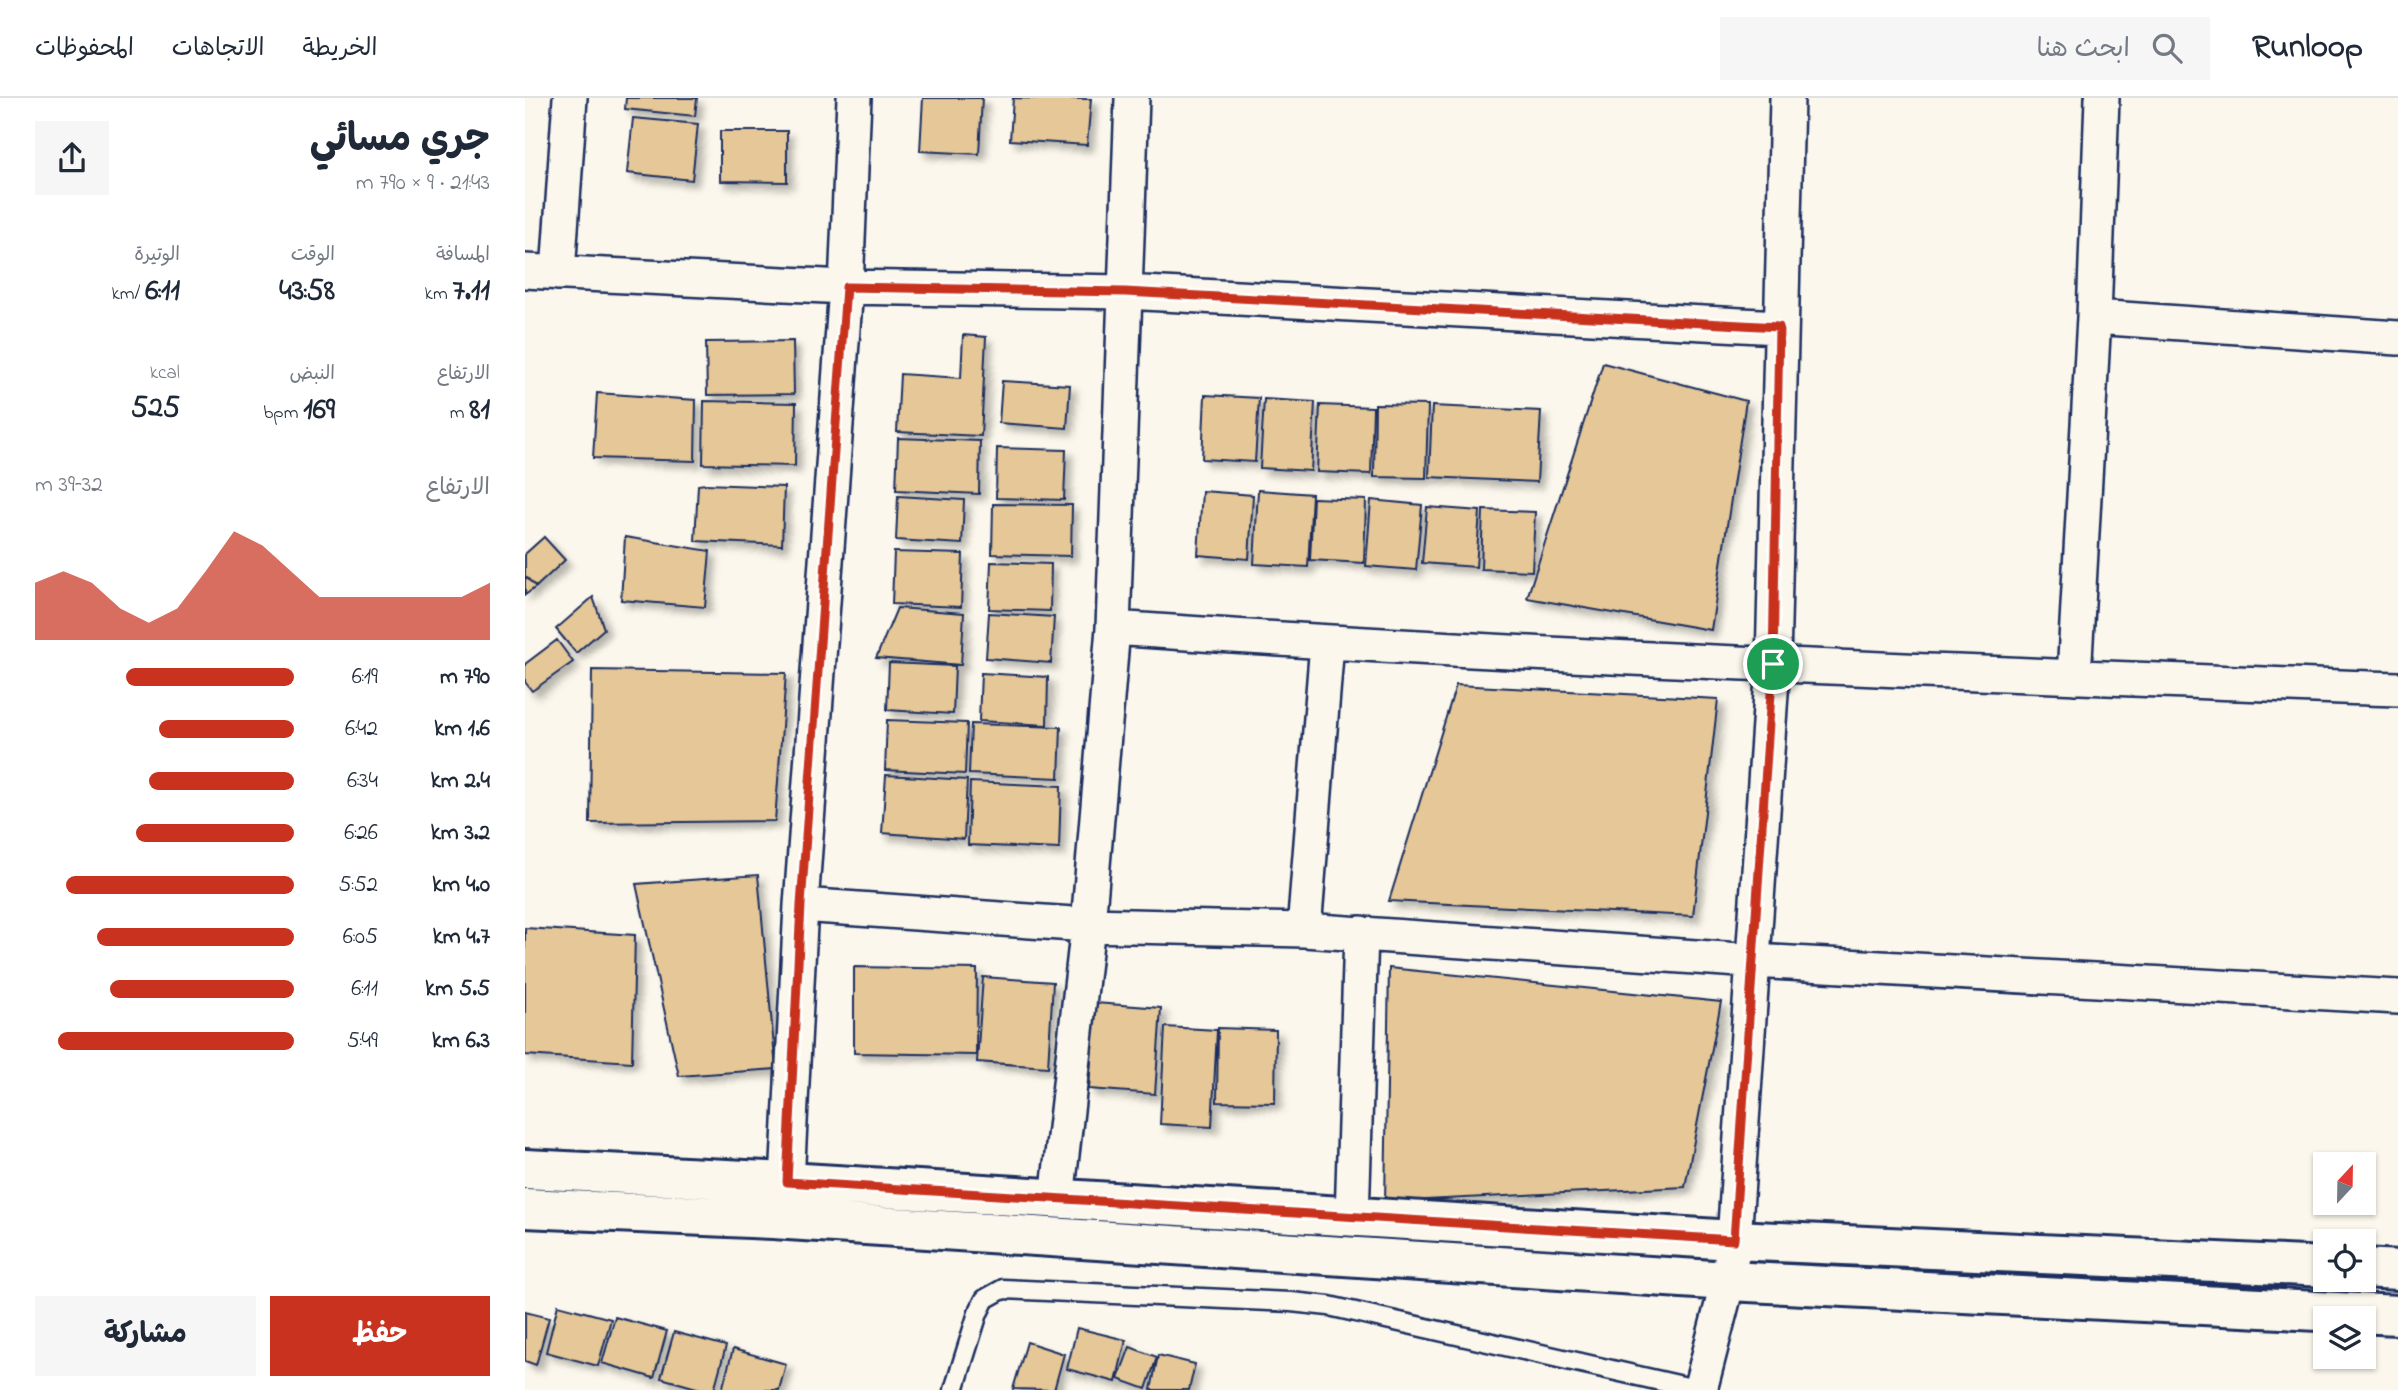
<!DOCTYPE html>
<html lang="ar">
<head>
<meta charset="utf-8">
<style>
	body { margin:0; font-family:"Indie Flower","Playpen Sans Arabic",sans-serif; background:#f6f6f7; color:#1f2937; direction:rtl; height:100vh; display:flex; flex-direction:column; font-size:26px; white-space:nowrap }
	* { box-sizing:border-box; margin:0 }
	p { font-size:23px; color:#747a83 }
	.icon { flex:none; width:38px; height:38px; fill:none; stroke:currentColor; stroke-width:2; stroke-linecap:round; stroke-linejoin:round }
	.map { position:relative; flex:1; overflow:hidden; direction:ltr }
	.details { display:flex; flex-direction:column; background:#fff; width:525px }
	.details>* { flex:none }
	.needle { width:46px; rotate:22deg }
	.buttons { position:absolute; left:1788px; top:1054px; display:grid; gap:14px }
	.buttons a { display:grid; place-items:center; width:63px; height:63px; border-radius:0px; background:#fff; box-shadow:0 2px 5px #0004; font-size:35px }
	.pin { position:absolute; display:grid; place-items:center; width:60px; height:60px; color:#fff; margin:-30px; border:4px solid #fff; border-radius:50%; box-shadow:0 2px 7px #0007 }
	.round { display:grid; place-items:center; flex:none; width:74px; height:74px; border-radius:0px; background:#f6f6f7 }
	.summary { display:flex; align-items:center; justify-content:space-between; height:119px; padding:0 35px }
	h1 { font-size:38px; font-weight:700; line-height:52px }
	.figures { display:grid; grid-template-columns:repeat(3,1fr); gap:10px; height:119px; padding:7px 35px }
	.figures div { display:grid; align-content:center }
	.figures b { font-size:30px; font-weight:700 }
	.figures small { font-size:19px; font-weight:400 }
	.figures p { font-size:19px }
	.chart { height:196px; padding:14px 35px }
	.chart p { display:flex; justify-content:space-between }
	.chart svg { width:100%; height:126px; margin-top:7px; fill:#c8321e; opacity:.7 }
	.cta { display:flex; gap:14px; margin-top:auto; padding:14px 35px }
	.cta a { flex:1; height:80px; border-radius:0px; background:#c8321e; color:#fff; font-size:28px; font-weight:700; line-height:80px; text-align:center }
	.cta a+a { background:#f6f6f7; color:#1f2937 }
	ul { padding:0 35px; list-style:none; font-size:23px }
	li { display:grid; grid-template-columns:112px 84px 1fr; align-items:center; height:52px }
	li i { height:18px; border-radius:9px; background:#c8321e }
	header { display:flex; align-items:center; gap:42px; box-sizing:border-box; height:98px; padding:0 35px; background:#fff; border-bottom:2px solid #e0e1e3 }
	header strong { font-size:33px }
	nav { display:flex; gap:38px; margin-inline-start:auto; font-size:24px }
	.search { width:490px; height:63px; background:#f6f6f7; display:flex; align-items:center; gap:18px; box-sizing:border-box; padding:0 24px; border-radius:0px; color:#747a83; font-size:26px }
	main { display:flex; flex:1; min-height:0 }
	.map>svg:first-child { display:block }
</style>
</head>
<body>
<header>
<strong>Runloop</strong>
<div class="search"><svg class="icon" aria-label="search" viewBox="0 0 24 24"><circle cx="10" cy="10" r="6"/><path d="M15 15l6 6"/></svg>ابحث هنا</div>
<nav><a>الخريطة</a><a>الاتجاهات</a><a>المحفوظات</a></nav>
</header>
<main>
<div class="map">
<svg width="1873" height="1292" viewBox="0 0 1873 1292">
	<defs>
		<filter id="shadow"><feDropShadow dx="6" dy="6" stdDeviation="3.5" flood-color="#0004"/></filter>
	</defs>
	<rect width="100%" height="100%" fill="#fbf7ec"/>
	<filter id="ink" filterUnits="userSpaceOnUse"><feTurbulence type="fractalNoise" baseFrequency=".0143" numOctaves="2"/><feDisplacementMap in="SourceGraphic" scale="14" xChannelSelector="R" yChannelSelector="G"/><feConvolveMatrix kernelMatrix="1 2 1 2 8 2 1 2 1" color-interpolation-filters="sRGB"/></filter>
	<g filter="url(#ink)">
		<!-- building -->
		<path fill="#e5c798" stroke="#1b2f5e" stroke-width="2" filter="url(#shadow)" d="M101,0H172L170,18L100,11Z
			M398,0H457L454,56L395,53Z
			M488,0L566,1L562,47L485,42Z
			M108,20L173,26L167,82L102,75Z
			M195,33H262V84L195,83Z
			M438,237L461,239L456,338L372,334L375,276L436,280Z
			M268,243L269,296L182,297L181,244Z
			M1078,265L1221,303L1186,532L1002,500Z
			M477,283L545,287L542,330L474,325Z
			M72,295L171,302L170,363L68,360Z
			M680,297L734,300L730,364L677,361Z
			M739,301L790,304L786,373L735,370Z
			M179,303L271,305L270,368L178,366Z
			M850,306L903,307L901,380L849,379Z
			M795,307L848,309L846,376L792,374Z
			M907,308L1016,313L1012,384L904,379Z
			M373,340L455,343L454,396L371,392Z
			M472,350L541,352L539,402L471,400Z
			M180,386L259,389L257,447L170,443L173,387Z
			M733,392L787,396L783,469L729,466Z
			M677,393L728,397L724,461L673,457Z
			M373,398L439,402L437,446L371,442Z
			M788,400L841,402L839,465L785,462Z
			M846,402L897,407L891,472L841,468Z
			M468,406L547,407L546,458L467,456Z
			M902,409L955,413L951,469L897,465Z
			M958,412L1010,414L1007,473L956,471Z
			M19,439L40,462L11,489L0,478V456Z
			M100,439L185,453L180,509L96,502Z
			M369,454L438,456L436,509L367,506Z
			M466,464L526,466L525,513L464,511Z
			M0,478L11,489L0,497Z
			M68,499L79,531L51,555L31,531Z
			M372,510L439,515L436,567L351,560Z
			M464,515L529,519L526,565L461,560Z
			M32,542L48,564L7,593L0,584V566Z
			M364,565L430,568L428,616L362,612Z
			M67,572L261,575L250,723L65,725Z
			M456,575L523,579L522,627L454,623Z
			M931,587L1193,601L1168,818L864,803Z
			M362,622L442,625L440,676L360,672Z
			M446,626L536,629L534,680L444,676Z
			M361,677L442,682L439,741L357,735Z
			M445,684L536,688L534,751L443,747Z
			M233,777L251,971L154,978L111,786Z
			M0,830L110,837L107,964L0,957Z
			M329,869L452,871L451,957L329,955Z
			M864,870L1196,904L1160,1089L860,1104Z
			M458,879L528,884L523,969L452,964Z
			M570,905L636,910L630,996L564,991Z
			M640,929L692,932L687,1029L635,1026Z
			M693,930L751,932L750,1005L692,1004Z
			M33,1207L86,1221L73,1268L21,1254Z
			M0,1214L24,1220L11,1267L0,1263Z
			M90,1219L142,1233L129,1280L77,1265Z
			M552,1230L601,1242L591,1284L542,1271Z
			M149,1234L201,1248L189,1292H179L136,1280Z
			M502,1244L539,1256L529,1292L488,1291Z
			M605,1249L632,1259L621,1291L593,1281Z
			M208,1251L261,1266L254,1292H197Z
			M633,1257L670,1266L664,1292H626Z"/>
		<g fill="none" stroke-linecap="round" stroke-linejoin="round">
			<!-- lane casing -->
			<g stroke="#1b2f5e" stroke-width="23">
				<path id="lane" d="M429,1292L453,1215L460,1201L478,1191L766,1204L804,1208L1175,1292"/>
			</g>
			<!-- street casing -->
			<g stroke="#1b2f5e" stroke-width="38">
				<path id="street" d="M0,173L321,189L600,194L1254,229
					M33,175L45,0
					M1569,219L1873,240
					M588,530C1016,560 1445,575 1873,591
					M1549,579L1569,219L1577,0
					M276,807L563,827L779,832L1229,863L1873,899
					M779,832L802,545
					M262,1084L276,807L321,189L329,0
					M532,1101L563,827L588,530L607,0
					M827,1120L836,835
					M1175,1292L1203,1183L1209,1142L1248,566L1262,0"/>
			</g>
			<!-- secondary casing -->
			<g stroke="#1b2f5e" stroke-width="44">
				<path id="secondary" d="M0,1071L262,1084L1209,1142L1801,1169
					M0,1110L248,1121L1203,1183L1873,1217
					M1839,1170L1873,1172"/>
			</g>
			<!-- lane -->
			<use href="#lane" stroke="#fbf7ec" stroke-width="18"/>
			<!-- street -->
			<use href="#street" stroke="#fbf7ec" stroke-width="33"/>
			<!-- secondary -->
			<use href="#secondary" stroke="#fbf7ec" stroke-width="38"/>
		</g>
	</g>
	<g fill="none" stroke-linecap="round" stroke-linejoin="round" filter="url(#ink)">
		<!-- route casing -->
		<g stroke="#fff" stroke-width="14">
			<path id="route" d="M321,189L600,194L1254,229L1248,566L1209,1142L262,1084L276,807Z"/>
		</g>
		<!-- route -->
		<use href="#route" stroke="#c8321e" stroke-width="9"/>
	</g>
</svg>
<div class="buttons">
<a><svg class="needle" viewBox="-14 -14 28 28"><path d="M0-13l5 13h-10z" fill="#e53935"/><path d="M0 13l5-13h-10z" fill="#747a83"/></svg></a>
<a><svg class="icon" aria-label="locate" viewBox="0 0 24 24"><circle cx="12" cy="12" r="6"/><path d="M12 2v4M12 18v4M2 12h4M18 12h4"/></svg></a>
<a><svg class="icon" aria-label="layers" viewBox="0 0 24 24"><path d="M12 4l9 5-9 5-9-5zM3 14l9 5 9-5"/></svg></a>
</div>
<div class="pin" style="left:1248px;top:566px;background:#1e9e55"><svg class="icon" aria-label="arrive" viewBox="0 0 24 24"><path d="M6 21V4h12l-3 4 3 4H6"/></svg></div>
</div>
<section class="details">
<div class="summary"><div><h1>جري مسائي</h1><p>21:43 · 9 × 790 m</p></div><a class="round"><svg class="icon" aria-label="share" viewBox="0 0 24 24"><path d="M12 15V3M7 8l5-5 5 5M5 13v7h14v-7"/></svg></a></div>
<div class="figures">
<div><p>المسافة</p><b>7.11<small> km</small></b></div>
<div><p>الوقت</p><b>43:58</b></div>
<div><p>الوتيرة</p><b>6:11<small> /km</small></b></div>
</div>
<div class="figures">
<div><p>الارتفاع</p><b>81<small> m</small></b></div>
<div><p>النبض</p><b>169<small> bpm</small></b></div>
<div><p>kcal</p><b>525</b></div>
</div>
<div class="chart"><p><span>الارتفاع</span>32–39 m</p>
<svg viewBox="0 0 160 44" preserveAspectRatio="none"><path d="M0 44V24L10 20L20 24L30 33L40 38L50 33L60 20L70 6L80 11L90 20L100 29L110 29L120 29L130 29L140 29L150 29L160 24V44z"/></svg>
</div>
<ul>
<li><b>790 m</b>6:19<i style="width:65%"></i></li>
<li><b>1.6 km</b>6:42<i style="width:52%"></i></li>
<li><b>2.4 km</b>6:34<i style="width:56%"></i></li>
<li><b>3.2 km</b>6:26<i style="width:61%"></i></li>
<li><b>4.0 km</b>5:52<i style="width:88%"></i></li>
<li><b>4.7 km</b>6:05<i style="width:76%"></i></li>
<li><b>5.5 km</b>6:11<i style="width:71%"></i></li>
<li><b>6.3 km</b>5:49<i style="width:91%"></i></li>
</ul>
<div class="cta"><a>حفظ</a><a>مشاركة</a></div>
</section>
</main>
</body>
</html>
